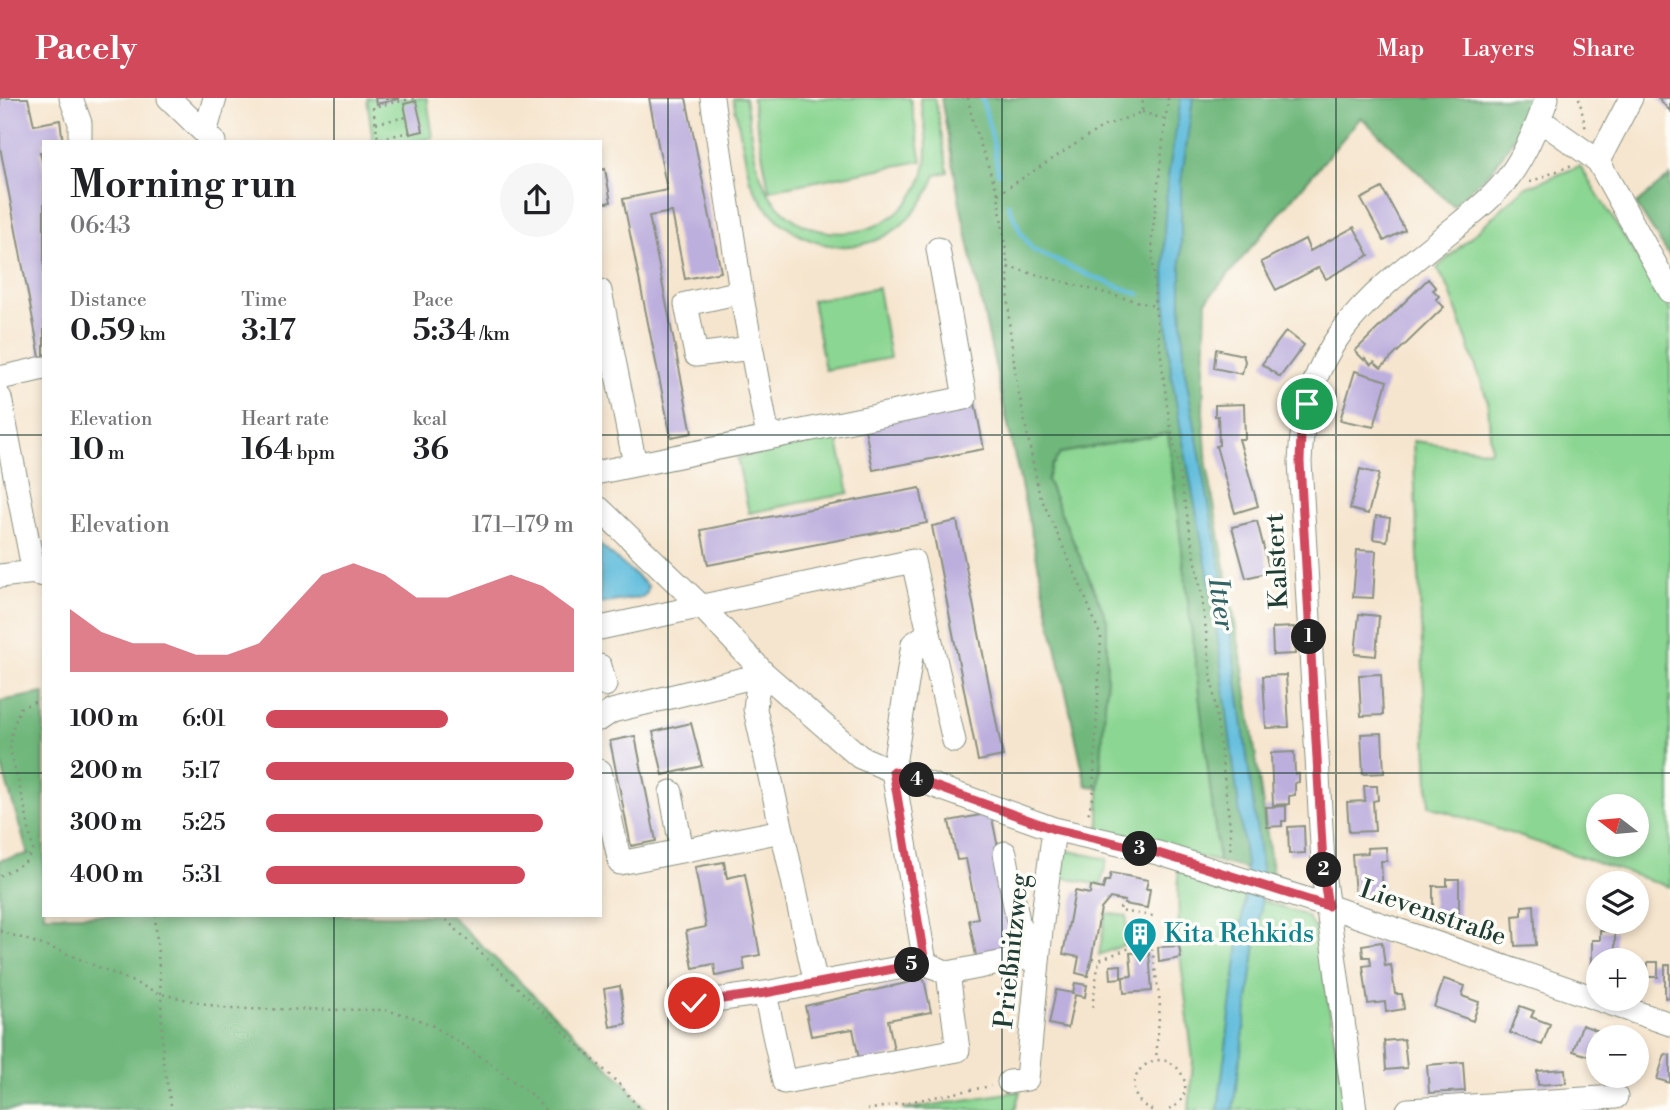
<!DOCTYPE html>
<html lang="en">
<head>
<meta charset="utf-8">
<style>
	body { margin:0; font-family:"Libre Bodoni",serif; background:#f6f6f6; color:#202124; height:100vh; display:flex; flex-direction:column; font-size:26px; white-space:nowrap }
	* { box-sizing:border-box; margin:0 }
	p { font-size:23px; color:#757577 }
	.icon { flex:none; width:38px; height:38px; fill:none; stroke:currentColor; stroke-width:2; stroke-linecap:round; stroke-linejoin:round }
	.map { position:relative; flex:1; overflow:hidden }
	.side { position:absolute; left:42px; top:42px; width:560px; height:777px; display:flex; flex-direction:column; background:#fff; border-radius:0px; box-shadow:0 4px 10px #0003 }
	.side>* { flex:none }
	.needle { width:46px; rotate:286deg }
	.buttons { position:absolute; left:1586px; top:696px; display:grid; gap:14px }
	.buttons a { display:grid; place-items:center; width:63px; height:63px; border-radius:50%; background:#fff; box-shadow:0 4px 10px #0003; font-size:35px }
	.pin { position:absolute; display:grid; place-items:center; width:60px; height:60px; color:#fff; margin:-30px; border:4px solid #fff; border-radius:50%; box-shadow:0 2px 7px #0007 }
	.km { position:absolute; width:35px; height:35px; margin:-18px; border-radius:50%; background:#222; color:#fff; font-size:19px; line-height:35px; text-align:center }
	.round { display:grid; place-items:center; flex:none; width:74px; height:74px; border-radius:37px; background:#f6f6f6 }
	.summary { display:flex; align-items:center; justify-content:space-between; height:119px; padding:0 28px }
	h1 { font-size:38px; font-weight:600; line-height:52px }
	.figures { display:grid; grid-template-columns:repeat(3,1fr); gap:10px; height:119px; padding:7px 28px }
	.figures div { display:grid; align-content:center }
	.figures b { font-size:30px; font-weight:600 }
	.figures small { font-size:19px; font-weight:400 }
	.figures p { font-size:19px }
	.chart { height:196px; padding:14px 28px }
	.chart p { display:flex; justify-content:space-between }
	.chart svg { width:100%; height:126px; margin-top:7px; fill:#d1495b; opacity:.7 }
	ul { padding:0 28px; list-style:none; font-size:23px }
	li { display:grid; grid-template-columns:112px 84px 1fr; align-items:center; height:52px }
	li i { height:18px; border-radius:9px; background:#d1495b }
	header { display:flex; align-items:center; gap:42px; box-sizing:border-box; height:98px; padding:0 35px; background:#d1495b; color:#fff }
	header strong { font-size:33px }
	nav { display:flex; gap:38px; margin-inline-start:auto; font-size:24px }
	.map>svg:first-child { display:block }
</style>
</head>
<body>
<header>
<strong>Pacely</strong>
<nav><a>Map</a><a>Layers</a><a>Share</a></nav>
</header>
<div class="map">
<svg width="1670" height="1012" viewBox="0 0 1670 1012">
	<rect width="100%" height="100%" fill="#fdfcf7"/>
	<filter id="ink" filterUnits="userSpaceOnUse"><feTurbulence type="fractalNoise" baseFrequency=".0143" numOctaves="2"/><feDisplacementMap in="SourceGraphic" scale="14" xChannelSelector="R" yChannelSelector="G"/><feConvolveMatrix kernelMatrix="1 2 1 2 8 2 1 2 1" color-interpolation-filters="sRGB"/></filter>
	<filter id="wash" filterUnits="userSpaceOnUse"><feTurbulence type="fractalNoise" baseFrequency=".00686" numOctaves="4" result="noise"/><feDisplacementMap in="SourceGraphic" scale="28" xChannelSelector="R" yChannelSelector="G"/><feGaussianBlur stdDeviation="1.57" result="paint"/><feColorMatrix in="noise" values="0 0 0 0 0 0 0 0 0 0 0 0 0 0 0 0 0 1.4 0 .05"/><feComposite in="paint" operator="in"/></filter>
	<g filter="url(#wash)">
		<rect width="100%" height="100%" fill="#f6e5ce"/>
		<!-- green -->
		<path fill="#8bd692" stroke="#558a63" stroke-width="2" fill-rule="evenodd" d="M367,0H427L433,40L412,44H373Z
			M733,0H745C751,30 753,67 768,94C805,157 904,144 924,74C931,49 924,25 920,0H935L948,74L936,77C900,170 793,172 750,83Z
			M752,0H910L922,63L769,92Z
			M1580,68L1670,212V789L1429,708L1413,343L1491,353L1488,304L1449,191L1437,170L1524,90ZM1598,709H1636V747H1598Z
			M878,190L890,260L825,272L812,202Z
			M1168,335L1219,764L1099,735V691L1107,578V522L1047,382L1051,369L1061,355Z
			M837,339L849,395L749,415L737,360Z
			M1065,752L1107,761L1101,787L1060,779Z
			M1178,773L1307,818L1316,833L1347,1012H1189L1193,963L1179,848Z
			M1106,815L1127,818L1126,846L1099,857Z
			M1020,993L1015,1012H902Z"/>
		<!-- forest -->
		<path fill="#70b77c" stroke="#487a58" stroke-width="2" d="M941,0H1534L1526,22L1493,71L1453,108L1361,19L1206,203L1203,314L1207,367L1244,576L1273,778L1219,764L1168,335L1061,355L1051,369L1047,382L1107,522V578L1099,691L1086,687L960,106Z
			M1670,78V159L1636,106Z
			M44,595V817H450L624,984L646,1012H0V762L28,756L0,663V603Z"/>
		<!-- water -->
		<path fill="#5ebcdc" stroke="#3e7c88" stroke-width="2" d="M1181,0H1193L1181,85V207L1185,274L1226,500L1262,772L1261,809L1233,1012H1218L1244,805L1246,767L1213,503L1181,333L1171,275L1166,209L1164,131L1168,79Z
			M600,447L648,488L647,495L642,499L600,506Z"/>
		<g fill="none" stroke-linecap="round" stroke-linejoin="round">
			<!-- stream -->
			<path stroke="#5ebcdc" stroke-width="4.5" d="M982,0L994,47L998,75
				M1008,106L1021,135L1033,152L1088,177L1139,196"/>
		</g>
		<g id="blocks">
			<!-- building -->
			<path fill="#bcaedd" d="M0,0H28L34,27L60,22L63,44H44V54H40L44,72V258L40,259L0,49Z
				M375,0H399V1L376,6Z
				M649,0H686L721,174L685,181L672,114L649,118L692,335L671,339L623,101L667,92Z
				M1658,0H1670V13Z
				M416,3L423,33L410,36L404,6Z
				M605,71L611,104L600,106V72Z
				M1382,90L1405,132L1384,143L1361,101Z
				M1354,129L1369,157L1326,181L1319,169L1276,192L1261,164L1305,141L1310,153Z
				M1428,181L1436,190L1433,192L1439,198L1436,201L1444,209L1381,270L1374,264L1371,267L1365,260L1364,262L1355,253Z
				M1286,233L1304,247L1280,279L1262,266Z
				M1216,251L1243,257L1245,263L1242,276L1214,270Z
				M1355,273L1387,283L1374,329L1340,322Z
				M975,305L984,351L873,372L864,326Z
				M1244,306L1245,341H1239L1258,408L1235,415L1216,348L1219,347L1218,318H1215V307Z
				M1360,371L1379,376L1368,416L1350,411Z
				M920,390L927,425L708,467L701,432Z
				M1376,418L1390,420L1387,443L1373,441Z
				M957,423L1003,658L978,663L932,428Z
				M1257,423L1270,474L1246,480L1232,429Z
				M1357,452L1376,453L1373,500L1353,499Z
				M1359,516L1379,518L1376,558L1355,556Z
				M1294,529L1295,556L1273,557L1272,530Z
				M1381,576L1383,617L1361,618L1359,577Z
				M1286,577L1289,629L1266,630L1263,578Z
				M691,625L702,668L663,677L653,634Z
				M1382,635L1384,675L1363,676L1361,636Z
				M635,638L656,743L631,748L610,643Z
				M1294,654L1295,676H1299V684L1295,685V697L1289,698V706L1273,707L1271,655Z
				M1364,688H1377L1378,702L1373,703L1375,733L1349,734L1347,704L1365,703Z
				M1286,708V723H1282V728L1267,729L1266,709Z
				M991,715L1019,854L977,863L969,822L978,820L966,761L957,762L949,723Z
				M1304,728L1305,755L1289,756L1288,729Z
				M1386,749L1387,763H1381L1383,796L1355,798L1352,756L1368,755L1367,750Z
				M724,764L727,780L745,776L760,857L743,860L745,872L716,878L714,866L693,870L686,833L706,829L695,769Z
				M1111,775L1148,782L1146,791H1150L1147,810L1124,806L1125,803L1110,800L1101,811L1088,878L1076,875L1079,859L1063,856L1075,793L1090,796L1091,788L1103,791L1105,783H1109Z
				M1447,781H1459V819H1433V788H1447Z
				M1534,807L1536,847L1515,848L1513,818L1522,817V808Z
				M1600,833H1615V863H1598V872H1592V842H1600Z
				M1382,844L1385,868L1391,867L1395,896H1402L1404,911L1386,914L1385,904L1368,906L1363,868L1371,867L1370,859H1363L1362,847Z
				M1179,848L1181,860L1159,864L1158,849Z
				M1149,854L1152,893L1124,895L1123,879L1132,878L1130,855Z
				M1648,864H1658V879H1647Z
				M1121,867V880L1111,881L1110,868Z
				M1665,867H1670V899L1665,900Z
				M924,881L931,914L888,922L895,957L860,966L853,931L811,938L805,908Z
				M1444,881L1465,888L1462,898L1479,904L1473,923L1434,909Z
				M1075,885L1087,887L1085,899L1075,897L1068,930L1049,926L1056,892L1073,895Z
				M620,888L626,926L610,929L604,891Z
				M1520,908L1534,913L1531,919L1550,926L1542,947L1510,935Z
				M1582,927L1602,934L1598,940V961L1573,953Z
				M1404,941L1407,970L1386,972L1384,943Z
				M1665,956L1670,957V985L1657,981Z
				M1463,964L1465,993L1429,995L1427,967Z
				M1565,971L1566,985L1538,987L1537,973Z"/>
		</g>
	</g>
	<g filter="url(#ink)">
		<use href="#blocks" fill-opacity="0" stroke="#8a9181" stroke-width="2"/>
		<g fill="none" stroke-linecap="round" stroke-linejoin="round">
			<!-- minor casing -->
			<g stroke="#8a9181" stroke-width="25">
				<path id="minor" d="M71,0L80,25V44
					M169,0L214,44
					M712,0L741,194L768,339
					M1540,22L1598,63L1670,193
					M205,35L215,0
					M1598,63L1631,0
					M600,193L635,366
					M741,194L686,206L696,257L751,250
					M0,280L44,270
					M0,300L34,475L44,477
					M600,374L965,300L938,151
					M600,411L703,510L765,576L860,659L893,673L1054,731L1158,755L1328,808L1670,926
					M0,478L44,473
					M600,530L913,463L929,535
					M600,568L605,587
					M600,621L612,613L765,576L757,594L755,611L816,886
					M600,673L620,765L782,733
					M671,694L682,753
					M925,865L893,673L913,546L929,535L954,643
					M948,875L1025,860L1005,755
					M694,905L765,895L925,865L948,875L958,952L784,984L765,895
					M1009,984L1027,981L1041,832L1054,731
					M1355,1012L1324,782L1300,364C1304,250 1360,205 1443,139C1466,120 1493,101 1510,77C1526,55 1538,26 1547,0
					M1408,1012L1616,999"/>
			</g>
			<!-- path -->
			<path stroke="#8a9181" stroke-width="2.5" stroke-dasharray="2 5" stroke-linecap="butt" d="M968,0L973,25L998,96L1008,169L1009,224L1016,280L1039,395L1081,489L1101,539L1093,695L1088,718
				M1168,0L1152,140L1155,208L1167,308L1201,492L1231,736L1230,756
				M1579,0L1586,32
				M1142,14L1164,21
				M376,25L407,19
				M410,34L378,41L373,9L416,0
				M1530,84L1572,67
				M998,96L1102,29L1142,14L1143,0
				M1008,169L1154,208
				M0,778L25,764L33,752L24,705L10,652L12,633L20,610L44,600
				M1121,802L1120,813L1153,818
				M155,817L161,896L163,963L172,1012
				M441,817L619,986L641,1012
				M0,833L61,853L161,896L229,911L385,912L410,918L433,928L486,962L533,998L545,1012
				M1092,861L1099,862
				M1092,909L1099,862L1151,842L1160,905L1156,962
				M867,1012L991,988
				M1152,1012C1141,1007 1133,999 1134,986C1135,979 1138,972 1144,968C1173,945 1206,995 1168,1012"/>
			<!-- minor -->
			<use href="#minor" stroke="#fff" stroke-width="23"/>
		</g>
	</g>
	<g fill="none" stroke-linecap="round" stroke-linejoin="round" filter="url(#ink)">
		<!-- route casing -->
		<g stroke="#fff" stroke-width="14">
			<path id="route" d="M694,905L765,895L925,865L893,673L1054,731L1158,755L1328,808L1324,782L1300,364L1301,336L1307,306"/>
		</g>
		<!-- route -->
		<use href="#route" stroke="#d1495b" stroke-width="9"/>
	</g>
	<!-- grid -->
	<path fill="none" stroke="#1f3d34" stroke-width="2" stroke-opacity="0.55" d="M334,0V44M668,0V1012M1002,0V1012M1336,0V1012M0,337H44M600,337H1670M0,675H44M600,675H1670M334,817V1012"/>
	<!-- icons -->
	<defs>
		<g id="building-pin" transform="scale(1.75)"><path d="M0 17L-7.5 6A9.5 9.5 0 1 1 7.5 6Z" fill="#0f9aa8" stroke="#fdfcf7"/><path d="M-4-6H4V6H1V3H-1V6H-4ZM-2.5-4.3h1.7v1.8h-1.7ZM.8-4.3h1.7v1.8H.8ZM-2.5-1h1.7V.8h-1.7ZM.8-1h1.7V.8H.8Z" fill="#fff"/></g>
	</defs>
	<g fill-rule="evenodd">
		<use href="#building-pin" x="1140" y="836"/>
	</g>
	<g text-anchor="middle" dominant-baseline="central" stroke-width="7" stroke-linejoin="round" paint-order="stroke">
		<!-- street labels -->
		<g font-size="26" fill="#1f3d34" stroke="#fdfcf7">
			<text transform="translate(1277 463) rotate(-93)">Kalstert</text>
			<text transform="translate(1433 815) rotate(19)">Lievenstraße</text>
			<text transform="translate(1012 853) rotate(-84)">Prießnitzweg</text>
		</g>
		<!-- culture labels -->
		<g font-size="26" fill="#0d838f" stroke="#fdfcf7" text-anchor="start">
			<text x="1164" y="836">Kita Rehkids</text>
		</g>
		<!-- water labels -->
		<g font-size="28" font-style="italic" fill="#326366" stroke="#fdfcf7">
			<text transform="translate(1221 506) rotate(82)">Itter</text>
		</g>
	</g>
</svg>
<div class="buttons">
<a><svg class="needle" viewBox="-14 -14 28 28"><path d="M0-13l5 13h-10z" fill="#e53935"/><path d="M0 13l5-13h-10z" fill="#757577"/></svg></a>
<a><svg class="icon" aria-label="layers" viewBox="0 0 24 24"><path d="M12 4l9 5-9 5-9-5zM3 14l9 5 9-5"/></svg></a>
<a>+</a>
<a>−</a>
</div>
<div class="pin" style="left:1307px;top:306px;background:#1e9e55"><svg class="icon" aria-label="arrive" viewBox="0 0 24 24"><path d="M6 21V4h12l-3 4 3 4H6"/></svg></div>
<div class="pin" style="left:694px;top:905px;background:#d93025"><svg class="icon" aria-label="check" viewBox="0 0 24 24"><path d="M5 12l5 5 9-10"/></svg></div>
<b class="km" style="left:1309px;top:539px">1</b>
<b class="km" style="left:1324px;top:772px">2</b>
<b class="km" style="left:1140px;top:751px">3</b>
<b class="km" style="left:917px;top:682px">4</b>
<b class="km" style="left:912px;top:867px">5</b>
<section class="side">
<div class="summary"><div><h1>Morning run</h1><p>06:43</p></div><a class="round"><svg class="icon" aria-label="share" viewBox="0 0 24 24"><path d="M12 15V3M7 8l5-5 5 5M5 13v7h14v-7"/></svg></a></div>
<div class="figures">
<div><p>Distance</p><b>0.59<small> km</small></b></div>
<div><p>Time</p><b>3:17</b></div>
<div><p>Pace</p><b>5:34<small> /km</small></b></div>
</div>
<div class="figures">
<div><p>Elevation</p><b>10<small> m</small></b></div>
<div><p>Heart rate</p><b>164<small> bpm</small></b></div>
<div><p>kcal</p><b>36</b></div>
</div>
<div class="chart"><p><span>Elevation</span>171–179 m</p>
<svg viewBox="0 0 160 44" preserveAspectRatio="none"><path d="M0 44V22L10 30L20 34L30 34L40 38L50 38L60 34L70 22L80 10L90 6L100 10L110 18L120 18L130 14L140 10L150 14L160 22V44z"/></svg>
</div>
<ul>
<li><b>100 m</b>6:01<i style="width:59%"></i></li>
<li><b>200 m</b>5:17<i style="width:100%"></i></li>
<li><b>300 m</b>5:25<i style="width:90%"></i></li>
<li><b>400 m</b>5:31<i style="width:84%"></i></li>
</ul>
</section>
</div>
</body>
</html>
